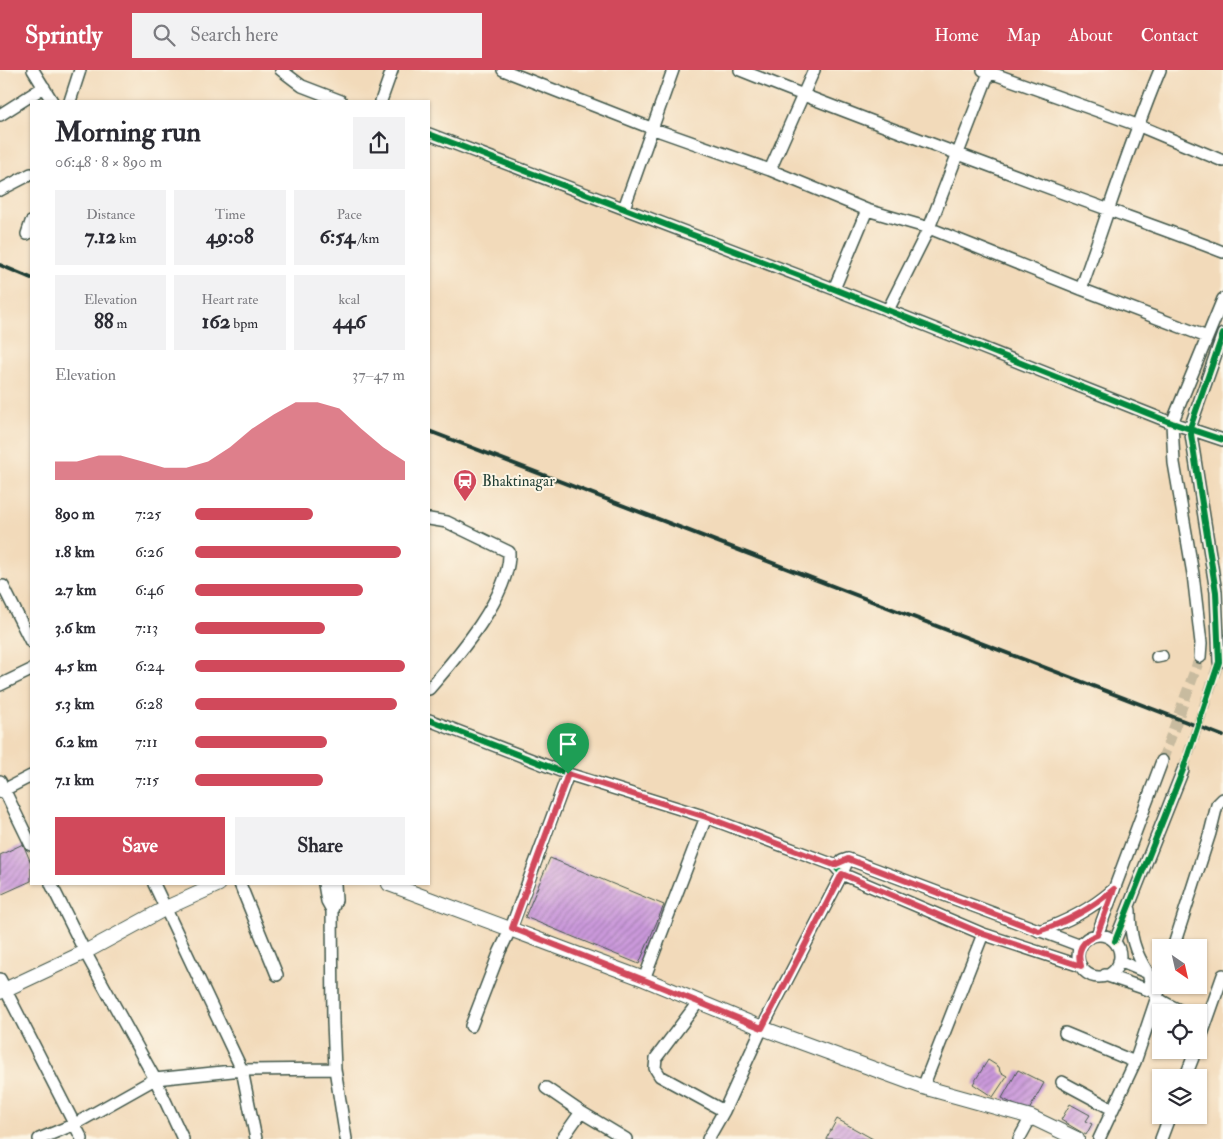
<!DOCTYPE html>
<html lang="en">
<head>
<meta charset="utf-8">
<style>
	body { margin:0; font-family:"IM FELL Double Pica",serif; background:#f2f2f3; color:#2b2b33; height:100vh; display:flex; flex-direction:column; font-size:19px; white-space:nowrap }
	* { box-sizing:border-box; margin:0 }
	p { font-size:16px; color:#7c7c81 }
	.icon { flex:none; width:28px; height:28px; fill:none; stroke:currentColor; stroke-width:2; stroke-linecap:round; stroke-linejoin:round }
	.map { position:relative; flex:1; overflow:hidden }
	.panel { position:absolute; left:30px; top:30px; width:400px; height:785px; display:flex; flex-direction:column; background:#fff; border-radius:0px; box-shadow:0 1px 4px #0004 }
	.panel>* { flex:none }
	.needle { width:32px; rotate:146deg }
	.buttons { position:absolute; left:1152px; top:869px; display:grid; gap:10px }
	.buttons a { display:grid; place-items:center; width:55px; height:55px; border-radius:0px; background:#fff; box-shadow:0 1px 4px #0004; font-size:25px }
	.pin { position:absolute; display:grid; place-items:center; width:42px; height:42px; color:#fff; margin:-51px -21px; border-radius:50% 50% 50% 0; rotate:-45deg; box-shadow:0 0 5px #0007 }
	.pin .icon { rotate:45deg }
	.round { display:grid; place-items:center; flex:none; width:52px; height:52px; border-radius:0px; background:#f2f2f3 }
	.head { display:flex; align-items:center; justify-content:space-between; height:85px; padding:0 25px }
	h1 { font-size:28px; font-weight:700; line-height:38px }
	.figures { display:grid; grid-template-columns:repeat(3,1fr); gap:8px; height:85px; padding:5px 25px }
	.figures div { display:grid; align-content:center; border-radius:0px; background:#f2f2f3; text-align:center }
	.figures b { font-size:21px; font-weight:700 }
	.figures small { font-size:14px; font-weight:400 }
	.figures p { font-size:14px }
	.chart { height:140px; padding:10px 25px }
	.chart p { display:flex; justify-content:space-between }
	.chart svg { width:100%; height:90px; margin-top:5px; fill:#d1495b; opacity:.7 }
	.button { display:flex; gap:10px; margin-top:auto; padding:10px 25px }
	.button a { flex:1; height:58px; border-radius:0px; background:#d1495b; color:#fff; font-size:20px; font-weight:700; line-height:58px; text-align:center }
	.button a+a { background:#f2f2f3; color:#2b2b33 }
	ul { padding:0 25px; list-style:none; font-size:16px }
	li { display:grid; grid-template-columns:80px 60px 1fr; align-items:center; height:38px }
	li i { height:12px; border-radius:6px; background:#d1495b }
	header { display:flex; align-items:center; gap:30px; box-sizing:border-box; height:70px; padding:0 25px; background:#d1495b; color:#fff }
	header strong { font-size:24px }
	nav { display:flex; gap:28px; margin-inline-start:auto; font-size:18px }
	.search { width:350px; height:45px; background:#f2f2f3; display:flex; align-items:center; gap:12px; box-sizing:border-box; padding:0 18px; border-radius:0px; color:#7c7c81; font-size:19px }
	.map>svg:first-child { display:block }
</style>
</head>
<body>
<header>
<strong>Sprintly</strong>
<div class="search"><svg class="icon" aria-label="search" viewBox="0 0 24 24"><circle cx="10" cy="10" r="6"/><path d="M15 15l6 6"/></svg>Search here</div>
<nav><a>Home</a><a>Map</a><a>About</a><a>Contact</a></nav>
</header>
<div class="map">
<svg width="1223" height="1069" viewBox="0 0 1223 1069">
	<defs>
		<pattern id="building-hatch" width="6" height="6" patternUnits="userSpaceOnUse" patternTransform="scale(1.25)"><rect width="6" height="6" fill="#cb99db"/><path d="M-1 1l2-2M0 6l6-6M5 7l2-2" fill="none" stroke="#a47eb2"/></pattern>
	</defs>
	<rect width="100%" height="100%" fill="#fcf5e5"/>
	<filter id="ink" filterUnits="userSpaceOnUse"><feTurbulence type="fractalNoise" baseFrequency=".02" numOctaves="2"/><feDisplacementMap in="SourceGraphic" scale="10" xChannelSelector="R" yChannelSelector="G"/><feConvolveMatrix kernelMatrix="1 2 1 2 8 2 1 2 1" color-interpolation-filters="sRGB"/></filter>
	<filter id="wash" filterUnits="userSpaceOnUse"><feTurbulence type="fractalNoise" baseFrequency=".0096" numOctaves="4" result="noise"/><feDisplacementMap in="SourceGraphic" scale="20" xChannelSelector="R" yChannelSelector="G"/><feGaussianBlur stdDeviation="1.12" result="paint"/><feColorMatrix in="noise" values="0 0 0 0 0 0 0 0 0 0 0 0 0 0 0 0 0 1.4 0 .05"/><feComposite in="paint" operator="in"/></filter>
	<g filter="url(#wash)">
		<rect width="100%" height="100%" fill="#f2daba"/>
		<g id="blocks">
			<!-- building -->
			<path fill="url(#building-hatch)" d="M23,774L31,793V811L0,825V785Z
				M550,788L664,835L639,894L525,847Z
				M988,990L999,997L1000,1002L1007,1006L993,1027L973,1014Z
				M1018,1000L1044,1013L1028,1042L1002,1028Z
				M1070,1034L1090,1045L1086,1051L1092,1054L1086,1065L1061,1050Z
				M837,1049L873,1069H826Z"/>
		</g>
	</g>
	<g filter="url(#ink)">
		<use href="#blocks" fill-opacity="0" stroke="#3f5548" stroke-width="1"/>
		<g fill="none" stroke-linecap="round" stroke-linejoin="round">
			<!-- minor-tunnel -->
			<path stroke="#c8bb9f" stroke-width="11" stroke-dasharray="11 5.5" stroke-linecap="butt" d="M1162,691L1200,587
				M1183,700L1219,592"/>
			<!-- minor casing -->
			<g stroke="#3f5548" stroke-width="14">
				<path id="minor" d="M33,0L52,31
					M281,0L302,16L341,31
					M503,0L651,58L770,100L867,140L929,158L1081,219L1207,267
					M740,0C847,43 955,83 1063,123C1116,143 1170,161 1223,182
					M983,0L1137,55L1223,91
					M70,31L80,0
					M381,31L392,0
					M0,45L44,17
					M429,64L834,219L1172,353L1223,370
					M770,100L814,0
					M0,120L31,104
					M624,138L673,0
					M27,164L31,152
					M834,219L867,140
					M1081,219C1107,146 1130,72 1160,0
					M888,240L929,158L990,0
					M429,449L447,452L509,482C511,525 456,588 429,619
					M3,516L31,572
					M1157,587L1162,586
					M1200,587L1201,573L1193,504L1174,393L1172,353L1223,229
					M1219,592L1216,522L1190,358L1223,264
					M0,615L31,600
					M429,650L568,704L706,747L834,795L842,804L983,864L1081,896
					M0,711L31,775
					M0,722L31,706
					M842,791L848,789L1081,876
					M51,814L85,882L155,1009L183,1069
					M154,814L242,1000L256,1069
					M240,814L277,905
					M324,814L327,831L332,840L336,830L335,814
					M332,840L333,952L335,999L346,1069
					M1130,840C1130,866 1134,881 1148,903
					M1039,861C1067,852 1091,839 1113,820
					M1097,865L1162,691
					M1078 886a21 21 0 1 1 42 0a21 21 0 1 1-42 0Z
					M1115,871L1183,700
					M1173,878L1210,763L1217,735L1223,729
					M1119,891L1148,903C1154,932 1158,929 1183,942
					M1105,905L1152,921
					M0,909L82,1069
					M644,909L706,747
					M699,931L656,988L655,998L660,1006L724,1041
					M471,956L500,881L511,858L568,704
					M1065,963L1135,992
					M1199,973L1223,905
					M1185,1008L1196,980
					M1062,1012L1112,1039
					M923,1017L983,864
					M546,1018L581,1042L626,1069
					M39,1069L75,1054L155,1009L242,1000L335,999
					M562,1069L581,1042
					M708,1069L724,1041L762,958L842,804L848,789
					M1019,1069L1031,1047
					M1099,1069L1135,992L1161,915
					M1161,1069L1170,1045"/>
			</g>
			<!-- major casing -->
			<g stroke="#3f5548" stroke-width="16">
				<path id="major" d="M389,814L644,909L762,958L923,1017L1031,1047L1077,1069
					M0,922L85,882L166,838L219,814"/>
			</g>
			<!-- minor -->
			<use href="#minor" stroke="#fff" stroke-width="11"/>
			<!-- major -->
			<use href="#major" stroke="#fff" stroke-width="14"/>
			<!-- rail -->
			<path stroke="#1f3d34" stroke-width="4" d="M0,195L31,208
				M429,361L1223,666"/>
			<!-- cycleway casing -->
			<g stroke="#fcf5e5" stroke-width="9">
				<path id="cycleway" d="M429,64L834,219L1172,353L1223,370
					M429,650L568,704L706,747L834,795L842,804L983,864L1081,896
					M1115,871L1183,700L1219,592L1216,522L1190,358L1223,264"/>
			</g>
			<!-- cycleway -->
			<use href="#cycleway" stroke="#00873e" stroke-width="6"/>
		</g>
	</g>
	<g fill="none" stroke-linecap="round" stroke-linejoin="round" filter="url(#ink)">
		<!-- route casing -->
		<g stroke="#fff" stroke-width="10">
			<path id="route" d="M568,704L706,747L834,795L848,789L1039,861C1067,852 1091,839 1114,819L1097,865C1082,870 1076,881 1081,896L983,864L842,804L762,958L644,910L512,858Z"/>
		</g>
		<!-- route -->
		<use href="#route" stroke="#d1495b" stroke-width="6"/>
	</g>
	<!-- icons -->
	<defs>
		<g id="station-pin" transform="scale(1.25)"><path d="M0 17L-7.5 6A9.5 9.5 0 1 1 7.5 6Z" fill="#d1495b" stroke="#fcf5e5"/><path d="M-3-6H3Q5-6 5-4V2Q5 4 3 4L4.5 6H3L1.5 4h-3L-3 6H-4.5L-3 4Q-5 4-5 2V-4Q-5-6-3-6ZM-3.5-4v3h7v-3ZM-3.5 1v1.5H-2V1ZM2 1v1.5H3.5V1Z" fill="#fff"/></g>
	</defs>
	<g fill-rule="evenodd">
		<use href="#station-pin" x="465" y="411"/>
	</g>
	<g text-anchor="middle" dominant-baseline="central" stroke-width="4" stroke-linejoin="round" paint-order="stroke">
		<!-- poi labels -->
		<g font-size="15" fill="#1f3d34" stroke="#fcf5e5" text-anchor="start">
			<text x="482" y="411">Bhaktinagar</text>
		</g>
	</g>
</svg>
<div class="buttons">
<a><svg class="needle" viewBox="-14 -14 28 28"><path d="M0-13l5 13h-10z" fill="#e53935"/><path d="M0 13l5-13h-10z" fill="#7c7c81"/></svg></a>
<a><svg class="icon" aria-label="locate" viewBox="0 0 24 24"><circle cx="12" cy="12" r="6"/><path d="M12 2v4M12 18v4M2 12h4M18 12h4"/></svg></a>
<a><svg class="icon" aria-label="layers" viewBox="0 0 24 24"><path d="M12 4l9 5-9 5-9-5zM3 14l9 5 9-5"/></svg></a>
</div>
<div class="pin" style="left:568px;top:704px;background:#1e9e55"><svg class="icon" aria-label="arrive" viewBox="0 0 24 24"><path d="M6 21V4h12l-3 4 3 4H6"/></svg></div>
<section class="panel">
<div class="head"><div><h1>Morning run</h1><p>06:48 · 8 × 890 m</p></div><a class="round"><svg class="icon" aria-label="share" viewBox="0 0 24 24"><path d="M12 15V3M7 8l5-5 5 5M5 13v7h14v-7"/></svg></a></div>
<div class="figures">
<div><p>Distance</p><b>7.12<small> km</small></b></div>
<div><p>Time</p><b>49:08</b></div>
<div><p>Pace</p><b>6:54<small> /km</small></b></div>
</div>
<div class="figures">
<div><p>Elevation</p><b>88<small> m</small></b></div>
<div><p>Heart rate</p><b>162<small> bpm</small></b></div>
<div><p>kcal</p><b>446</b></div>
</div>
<div class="chart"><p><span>Elevation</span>37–47 m</p>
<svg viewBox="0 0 160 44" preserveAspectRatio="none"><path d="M0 44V35L10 35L20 32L30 32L40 35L50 38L60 38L70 35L80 28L90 19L100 12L110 6L120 6L130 9L140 19L150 28L160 35V44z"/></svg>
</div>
<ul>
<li><b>890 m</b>7:25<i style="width:56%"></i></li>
<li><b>1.8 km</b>6:26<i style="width:98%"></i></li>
<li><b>2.7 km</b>6:46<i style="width:80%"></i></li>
<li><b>3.6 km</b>7:13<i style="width:62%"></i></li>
<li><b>4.5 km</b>6:24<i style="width:100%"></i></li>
<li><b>5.3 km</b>6:28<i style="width:96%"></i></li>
<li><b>6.2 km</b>7:11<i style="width:63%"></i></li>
<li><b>7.1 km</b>7:15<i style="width:61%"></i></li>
</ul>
<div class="button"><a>Save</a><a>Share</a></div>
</section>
</div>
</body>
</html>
